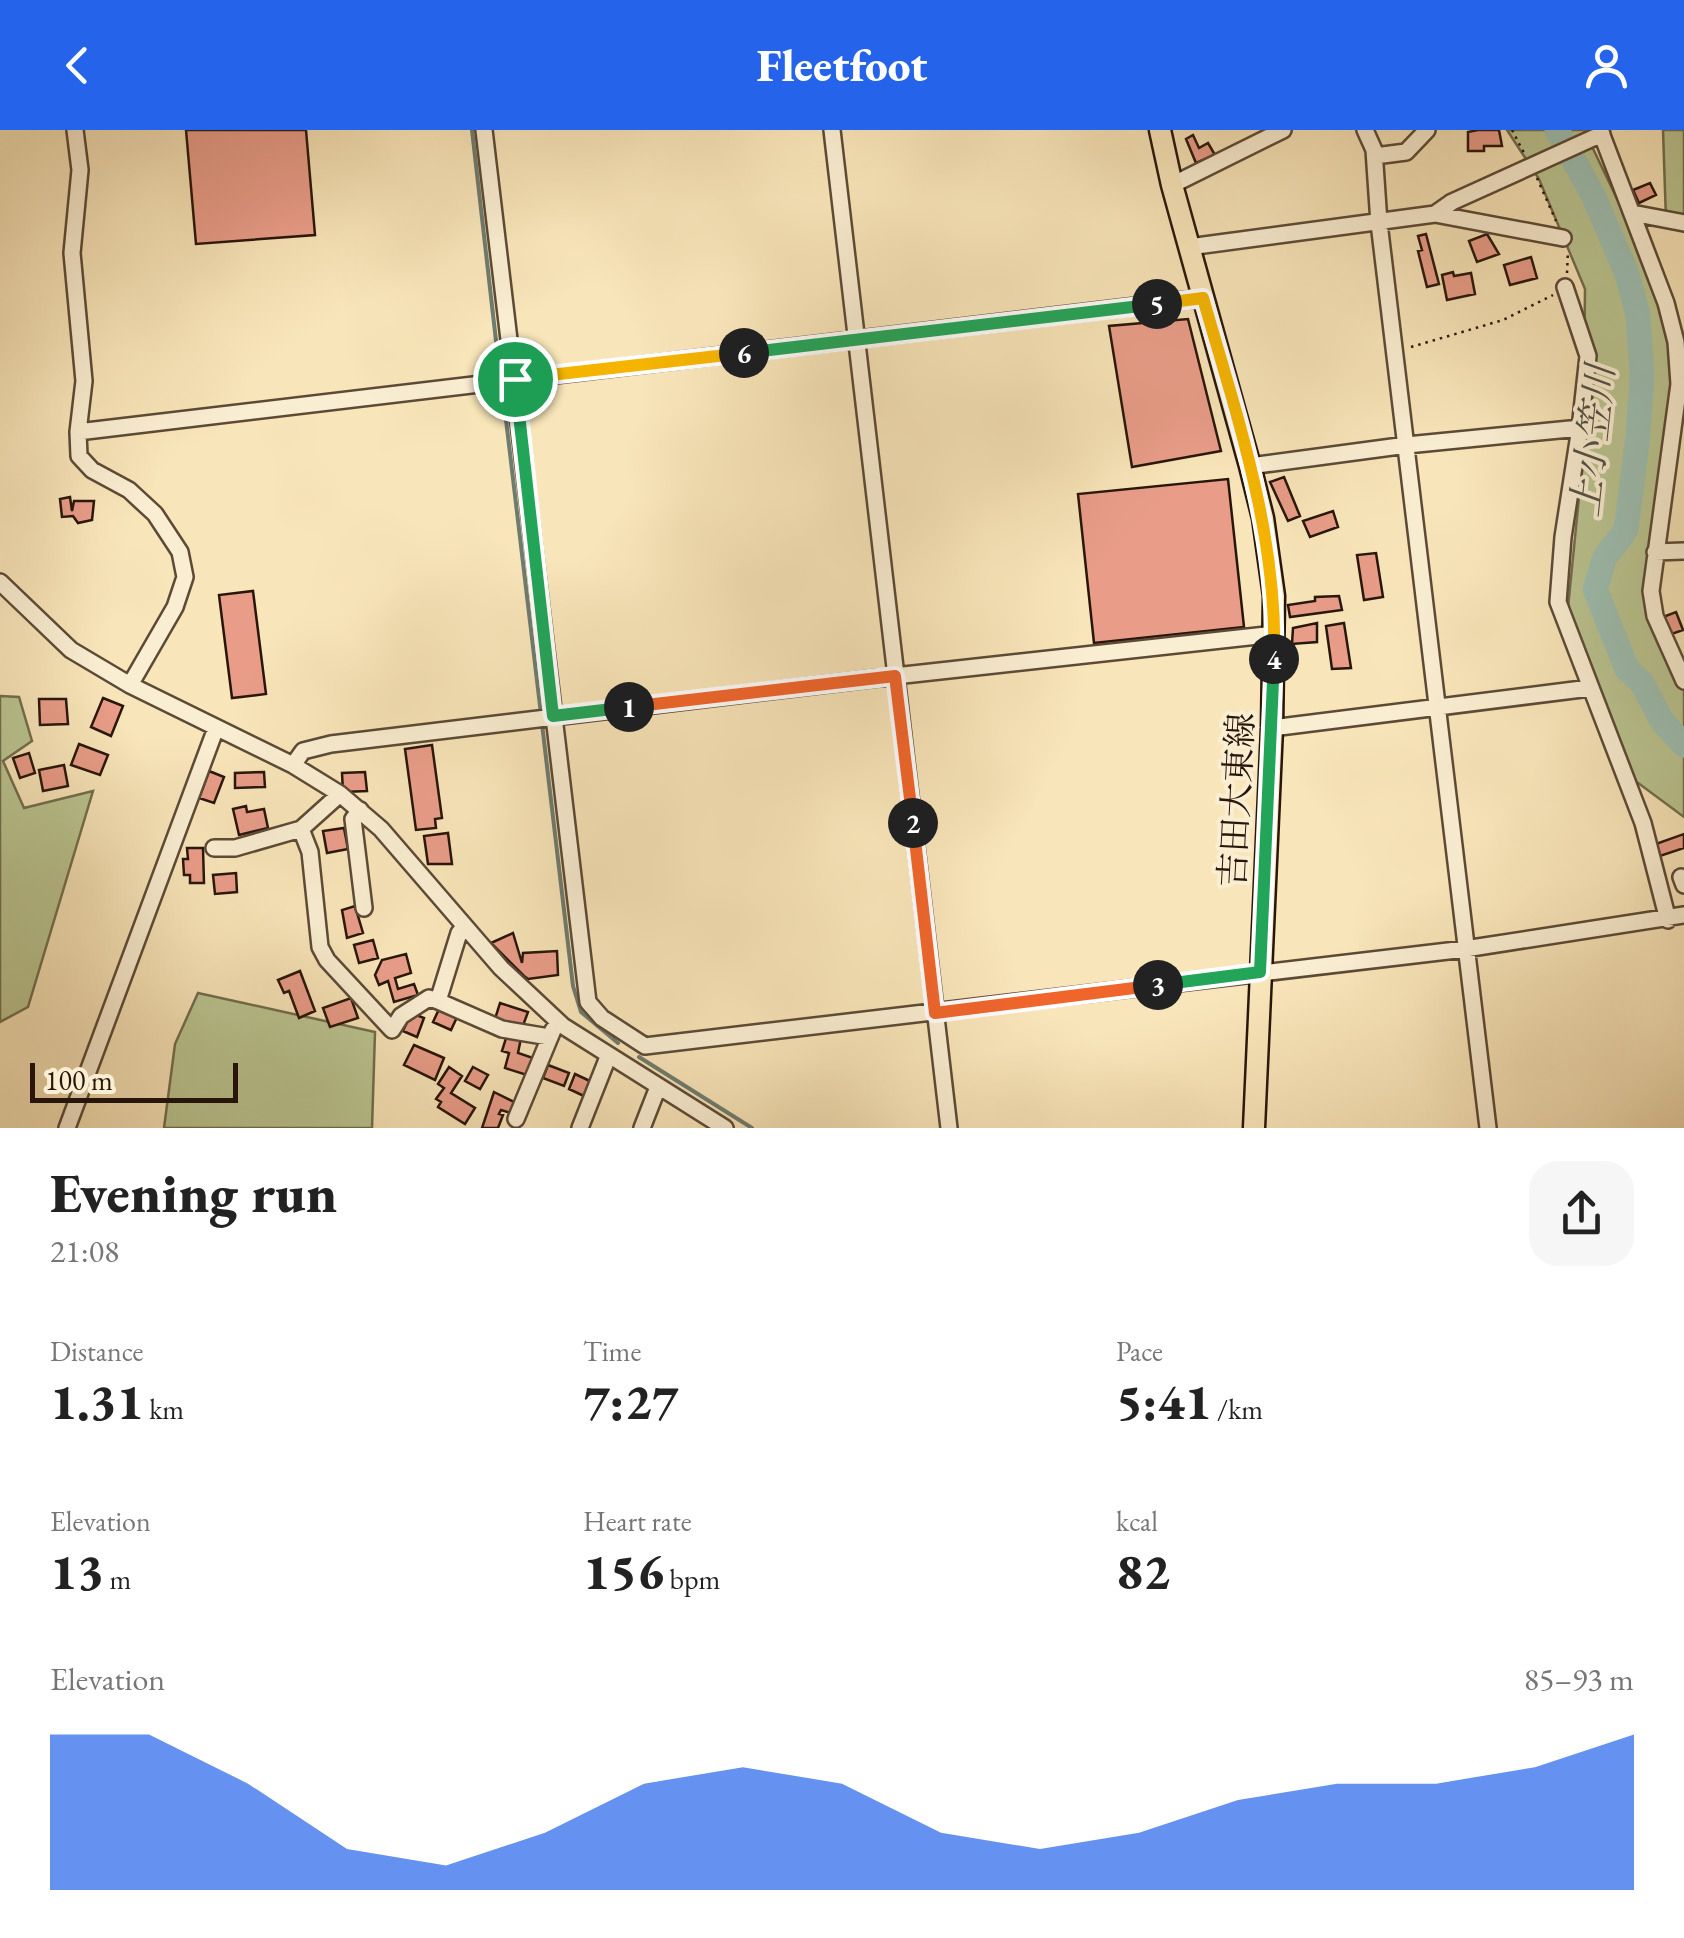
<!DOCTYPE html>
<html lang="en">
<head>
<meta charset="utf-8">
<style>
	body { margin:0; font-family:"EB Garamond","Noto Serif JP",serif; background:#f6f6f6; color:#222; height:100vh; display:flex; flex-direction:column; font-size:38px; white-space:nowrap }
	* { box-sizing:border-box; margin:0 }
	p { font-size:32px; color:#767676 }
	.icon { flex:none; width:55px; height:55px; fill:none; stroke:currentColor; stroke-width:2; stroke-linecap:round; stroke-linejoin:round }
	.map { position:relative; height:998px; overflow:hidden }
	.sheet { display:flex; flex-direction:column; background:#fff; flex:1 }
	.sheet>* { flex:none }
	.scale { position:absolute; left:30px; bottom:25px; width:208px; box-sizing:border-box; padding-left:10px; border:5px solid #28160b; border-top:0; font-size:28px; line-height:35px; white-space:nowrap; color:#28160b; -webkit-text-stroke:8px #faeed2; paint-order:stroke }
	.pin { position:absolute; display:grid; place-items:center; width:85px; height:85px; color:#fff; margin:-42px; border:5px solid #fff; border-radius:50%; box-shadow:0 2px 10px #0007 }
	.km { position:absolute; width:50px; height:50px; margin:-25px; border-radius:50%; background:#222; color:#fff; font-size:28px; line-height:50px; text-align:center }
	.round { display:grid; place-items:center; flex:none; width:105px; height:105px; border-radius:30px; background:#f6f6f6 }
	.head { display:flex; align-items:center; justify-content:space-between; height:170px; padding:0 50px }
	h1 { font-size:55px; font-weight:800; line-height:75px }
	.figures { display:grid; grid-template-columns:repeat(3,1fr); gap:15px; height:170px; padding:10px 50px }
	.figures div { display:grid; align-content:center }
	.figures b { font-size:50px; font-weight:800 }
	.figures small { font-size:28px; font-weight:400 }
	.figures p { font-size:28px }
	.chart { height:280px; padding:20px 50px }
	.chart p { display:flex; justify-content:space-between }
	.chart svg { width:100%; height:180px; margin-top:10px; fill:#2563eb; opacity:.7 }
	header { display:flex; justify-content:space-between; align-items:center; height:130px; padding:0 50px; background:#2563eb; color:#fff; font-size:45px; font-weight:800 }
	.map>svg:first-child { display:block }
</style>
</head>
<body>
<header><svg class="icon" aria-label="back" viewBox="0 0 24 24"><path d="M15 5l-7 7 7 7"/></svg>Fleetfoot<svg class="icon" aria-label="person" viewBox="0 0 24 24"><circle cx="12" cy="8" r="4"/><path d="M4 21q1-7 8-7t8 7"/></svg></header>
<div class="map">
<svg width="1684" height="998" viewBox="0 0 1684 998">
	<rect width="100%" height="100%" fill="#f8e5b9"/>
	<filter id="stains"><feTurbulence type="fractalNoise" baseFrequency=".002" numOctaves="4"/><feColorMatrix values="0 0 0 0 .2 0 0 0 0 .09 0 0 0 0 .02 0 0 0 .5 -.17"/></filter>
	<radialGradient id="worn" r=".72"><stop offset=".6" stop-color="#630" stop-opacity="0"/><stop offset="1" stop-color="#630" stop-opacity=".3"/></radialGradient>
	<!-- green -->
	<path fill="#bac591" stroke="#716e4e" stroke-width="2.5" d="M1507,0H1584L1662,162L1676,212L1647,475L1684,548V687L1630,647L1567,488L1583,327L1585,159L1539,49Z
		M1663,0H1684V93L1666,90Z
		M0,566L19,567L32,611L3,631L24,678L93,661L28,877L0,892Z
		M198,863L375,902L372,998H164L175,914Z"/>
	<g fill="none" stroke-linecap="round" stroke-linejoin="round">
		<!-- stream -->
		<path stroke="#6e7b6f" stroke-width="4" d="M472,0L500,246
			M502,256L541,584
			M542,594L573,856L581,882L618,913
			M639,927L752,998"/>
		<!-- river -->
		<path stroke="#9dbfb2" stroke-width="25" d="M1557,0L1593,65L1627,144L1638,185L1642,246L1638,306L1626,400L1605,427L1595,459L1627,539L1642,553L1662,591L1684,615"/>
	</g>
	<!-- building -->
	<path fill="#e99d89" stroke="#28160b" stroke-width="2.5" d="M186,0H306L315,105L196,114Z
		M1478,0H1499L1502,16H1484V21H1468V2Z
		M1193,5L1199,18L1208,13L1215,25L1196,33L1186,9Z
		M1650,53L1656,65L1639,73L1633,60Z
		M1426,104L1439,154L1427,157L1418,121L1422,120L1418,106Z
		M1487,104L1499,124L1477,132L1469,111Z
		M1531,127L1537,148L1510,155L1504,135Z
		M1453,142L1454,146L1471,143L1475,164L1447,170L1442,145Z
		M1188,189L1221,321L1132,337L1109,196Z
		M1284,347L1300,386L1288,391L1270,352Z
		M1228,349L1244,497L1094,513L1078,364Z
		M70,367L72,381L74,371H94L92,390L78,393L73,386L62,387L60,369Z
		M1333,381L1338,397L1310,407L1303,391Z
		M1376,423L1383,467L1364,470L1357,425Z
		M253,461L266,564L232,568L219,465Z
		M1339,466L1342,480L1290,487L1288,475L1315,471V467Z
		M1676,482L1683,500L1669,505L1663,487Z
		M1317,493V512L1292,514L1293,498Z
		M1344,493L1351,538L1332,539L1326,496Z
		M103,568L123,576L111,606L91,597Z
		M39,569H66L68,594L40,595Z
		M79,614L108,625L100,645L71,635Z
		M432,615L442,688L435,689L436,698L416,700L405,619Z
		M29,623L35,643L20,648L13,628Z
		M64,635L68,656L43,661L39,640Z
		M209,641L224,647L214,673L199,668Z
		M264,642L265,657L235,658V643Z
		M365,642L367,661L343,662L342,643Z
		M246,676L247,682L264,679L268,698L239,705L233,679Z
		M344,698L348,719L327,723L323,701Z
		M448,703L452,734H428L424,706Z
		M1684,704V718L1657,727L1653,715Z
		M187,718H203L204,753H190V745H184L183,729H188Z
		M236,743L237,762L215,764L213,745Z
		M355,776L363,803L347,808L342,780Z
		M513,803L522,833L523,823L557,821L558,845L528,849L524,846L491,813Z
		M373,810L378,828L359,833L354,815Z
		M406,824L411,843L395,848L398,859L414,854L418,865L394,872L388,851L379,855L375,845L382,830Z
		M300,841L315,881L299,888L289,861L284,863L278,850Z
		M351,868L358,888L330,897L323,878Z
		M500,873L528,882L521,901L494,892Z
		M440,877L458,885L451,900L433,892Z
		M411,883L424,888L417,907L403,901Z
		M507,905L521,908L518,923L536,929L530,946L505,938L509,923L502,921Z
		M414,915L444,928L435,950L404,935Z
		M548,935L569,943L564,956L543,948Z
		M449,937L462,946L451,963L475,978L465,994L438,977L441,972L436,969L444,958L438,954Z
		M473,937L488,945L480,959L465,951Z
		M575,944L592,952L586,967L569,959Z
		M494,962L514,972L511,983L501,980L499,984L503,985L498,998H482Z"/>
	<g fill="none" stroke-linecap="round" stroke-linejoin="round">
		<!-- minor casing -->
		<g stroke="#5c4a36" stroke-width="20">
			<path id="minor" d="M75,0L80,40L72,123L84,251L78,302L79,326L92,340L129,360L155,384L180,422L185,447L175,477L130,555
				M484,0L588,872L602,888L645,916L1465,819L1684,785
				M832,0L949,998
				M1365,0L1374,20L1379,93L1488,998
				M1600,0L1666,173L1676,212L1679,254L1651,461L1655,486L1684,551
				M1375,26L1406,22L1427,0
				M1172,55L1283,0
				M1632,83L1684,93
				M1435,84L1563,108
				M1189,117L1435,84L1452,72L1602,4
				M1580,298L1563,407L1558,472L1643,693L1668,790
				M78,302L1203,168
				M1250,336L1407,315L1580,298L1588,226L1565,157
				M1655,422L1684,421
				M0,452L71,520L130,555L293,635L340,664L381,699L501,838L563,896L725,998
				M1272,598L1590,558
				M293,635L303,621L331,614L895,546L1275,504
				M340,664L301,699L310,722L320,817L327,830L392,900L401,886L429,868L438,871
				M360,680L353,689L364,778
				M214,718H235L301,699
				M1681,747L1684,755
				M464,797L459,803L438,871L502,899L549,907
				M516,989L553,900
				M67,998L216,598
				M580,998L608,927
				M642,998L658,957"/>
		</g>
		<!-- major casing -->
		<g stroke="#28160b" stroke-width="25">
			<path id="major" d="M1160,0L1172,55L1250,336L1263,388L1274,466L1272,598L1254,998"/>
		</g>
		<!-- path -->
		<path stroke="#28160b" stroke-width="2.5" stroke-dasharray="2.5 5" stroke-linecap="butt" d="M1512,0L1524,23
			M1537,48L1556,91
			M1567,143L1568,121
			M1411,217L1503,190L1553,165"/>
		<!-- minor -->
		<use href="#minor" stroke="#faeed2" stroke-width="15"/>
		<!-- major -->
		<use href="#major" stroke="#f8e5b9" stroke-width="20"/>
	</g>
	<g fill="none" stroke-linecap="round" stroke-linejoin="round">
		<!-- split-1 casing -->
		<g stroke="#fff" stroke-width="20">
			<path id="split-1" d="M515,249L553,586L629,577"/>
		</g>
		<!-- split-2 casing -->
		<g stroke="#fff" stroke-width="20">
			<path id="split-2" d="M629,577L895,546L913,693"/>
		</g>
		<!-- split-3 casing -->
		<g stroke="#fff" stroke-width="20">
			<path id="split-3" d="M913,693L935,883L1158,855"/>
		</g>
		<!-- split-4 casing -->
		<g stroke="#fff" stroke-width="20">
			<path id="split-4" d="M1158,855L1260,842L1274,529"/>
		</g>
		<!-- split-5 casing -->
		<g stroke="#fff" stroke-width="20">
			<path id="split-5" d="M1157,174L1203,168C1237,287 1278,405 1274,529"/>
		</g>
		<!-- split-6 casing -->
		<g stroke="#fff" stroke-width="20">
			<path id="split-6" d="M744,223L1157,174"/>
		</g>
		<!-- split-7 casing -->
		<g stroke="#fff" stroke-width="20">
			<path id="split-7" d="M515,249L744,223"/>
		</g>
		<!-- split-1 -->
		<use href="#split-1" stroke="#22a559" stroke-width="12"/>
		<!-- split-2 -->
		<use href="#split-2" stroke="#f0652b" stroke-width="12"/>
		<!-- split-3 -->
		<use href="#split-3" stroke="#f0652b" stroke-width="12"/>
		<!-- split-4 -->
		<use href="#split-4" stroke="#22a559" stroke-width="12"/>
		<!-- split-5 -->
		<use href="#split-5" stroke="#f5b400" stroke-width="12"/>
		<!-- split-6 -->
		<use href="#split-6" stroke="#22a559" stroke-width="12"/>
		<!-- split-7 -->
		<use href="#split-7" stroke="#f5b400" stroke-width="12"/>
	</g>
	<g text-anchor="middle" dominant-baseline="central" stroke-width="8" stroke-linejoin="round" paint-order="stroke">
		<!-- street labels -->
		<g font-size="35" fill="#28160b" stroke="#faeed2">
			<text transform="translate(1236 670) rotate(-87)">吉田大東線</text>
		</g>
		<!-- water labels -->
		<g font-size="38" font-style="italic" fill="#515145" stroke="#faeed2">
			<text transform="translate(1592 311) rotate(-84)">上小笠川</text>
		</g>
	</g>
	<rect width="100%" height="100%" filter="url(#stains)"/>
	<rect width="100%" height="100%" fill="url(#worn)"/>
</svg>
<div class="scale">100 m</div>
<div class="pin" style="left:515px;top:249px;background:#1e9e55"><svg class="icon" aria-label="arrive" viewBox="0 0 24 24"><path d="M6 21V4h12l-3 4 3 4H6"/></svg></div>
<b class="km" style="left:629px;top:577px">1</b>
<b class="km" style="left:913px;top:693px">2</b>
<b class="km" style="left:1158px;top:855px">3</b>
<b class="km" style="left:1274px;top:529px">4</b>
<b class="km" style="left:1157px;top:174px">5</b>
<b class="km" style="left:744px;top:223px">6</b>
</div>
<section class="sheet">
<div class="head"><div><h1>Evening run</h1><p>21:08</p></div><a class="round"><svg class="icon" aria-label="share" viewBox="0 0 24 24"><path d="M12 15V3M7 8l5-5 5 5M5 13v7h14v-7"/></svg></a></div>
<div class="figures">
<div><p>Distance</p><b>1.31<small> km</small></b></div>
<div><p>Time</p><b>7:27</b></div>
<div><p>Pace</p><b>5:41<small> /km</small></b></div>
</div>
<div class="figures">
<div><p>Elevation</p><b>13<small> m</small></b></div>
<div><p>Heart rate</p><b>156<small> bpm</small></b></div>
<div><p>kcal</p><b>82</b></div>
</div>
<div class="chart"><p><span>Elevation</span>85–93 m</p>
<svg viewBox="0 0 160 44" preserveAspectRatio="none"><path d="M0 44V6L10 6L20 18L30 34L40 38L50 30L60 18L70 14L80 18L90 30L100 34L110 30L120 22L130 18L140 18L150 14L160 6V44z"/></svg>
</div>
</section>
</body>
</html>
